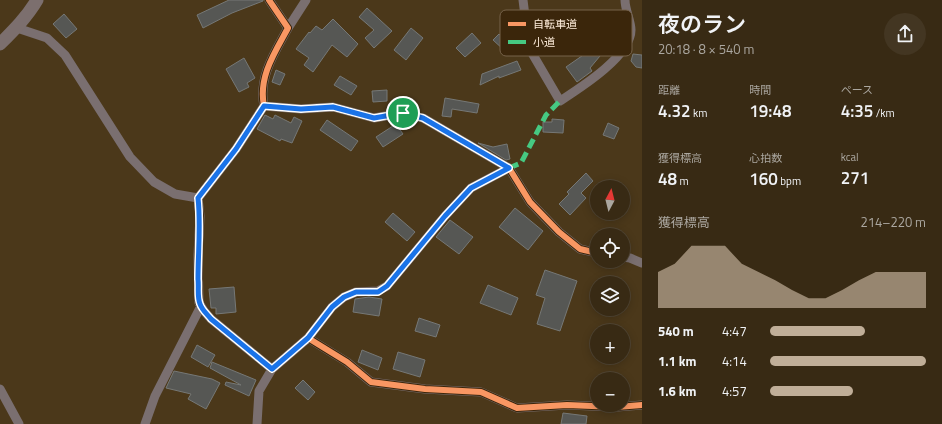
<!DOCTYPE html>
<html lang="ja">
<head>
<meta charset="utf-8">
<style>
	body { margin:0; font-family:"Titillium Web","Noto Sans JP",sans-serif; background:#433622; color:#f1f3f6; height:100vh; display:flex; flex-direction:column; font-size:15px; white-space:nowrap }
	* { box-sizing:border-box; margin:0 }
	p { font-size:13px; color:#aba7a0 }
	.icon { flex:none; width:22px; height:22px; fill:none; stroke:currentColor; stroke-width:2; stroke-linecap:round; stroke-linejoin:round }
	.map { position:relative; flex:1; overflow:hidden }
	.sheet { display:flex; flex-direction:column; background:#382a14; width:300px }
	.sheet>* { flex:none }
	.needle { width:26px; rotate:7deg }
	.fabs { position:absolute; left:590px; top:180px; display:grid; gap:8px }
	.fabs a { display:grid; place-items:center; width:40px; height:40px; border-radius:50%; background:#382a14; box-shadow:0 2px 10px #0003,0 0 0 1px #524634; font-size:20px }
	.pin { position:absolute; display:grid; place-items:center; width:34px; height:34px; color:#fff; margin:-17px; border:2px solid #fff; border-radius:50%; box-shadow:0 1px 4px #0007 }
	.round { display:grid; place-items:center; flex:none; width:42px; height:42px; border-radius:21px; background:#433622 }
	.overview { display:flex; align-items:center; justify-content:space-between; height:68px; padding:0 16px }
	h1 { font-size:22px; font-weight:600; line-height:30px }
	.stats { display:grid; grid-template-columns:repeat(3,1fr); gap:6px; height:68px; padding:4px 16px }
	.stats div { display:grid; align-content:center }
	.stats b { font-size:17px; font-weight:600 }
	.stats small { font-size:11px; font-weight:400 }
	.stats p { font-size:11px }
	.chart { height:112px; padding:8px 16px }
	.chart p { display:flex; justify-content:space-between }
	.chart svg { width:100%; height:72px; margin-top:4px; fill:#c0ae98; opacity:.7 }
	ul { padding:0 16px; list-style:none; font-size:13px }
	li { display:grid; grid-template-columns:64px 48px 1fr; align-items:center; height:30px }
	li i { height:10px; border-radius:5px; background:#c0ae98 }
	main { display:flex; flex:1; min-height:0 }
	.map>svg:first-child { display:block }
</style>
</head>
<body>
<main>
<div class="map">
<svg width="642" height="424" viewBox="0 0 642 424">
	<rect width="100%" height="100%" fill="#4b381a"/>
	<!-- building -->
	<path fill="#565754" stroke="#767876" d="M229,0H263V1L232,13L203,28L197,15Z
		M367,8L392,31L374,48L365,38L374,30L359,17Z
		M64,14L77,29L66,38L53,24Z
		M333,19L358,44L347,57L332,45L313,72L304,65L309,58L296,49L309,32L310,33L316,26L322,30Z
		M411,28L423,38L406,60L394,50Z
		M472,33L481,43L465,57L456,48Z
		M499,34L510,44L504,50L493,40Z
		M597,43L605,50L590,68L592,71L577,82L566,67L589,51Z
		M633,54L642,55V68L636,67L631,61Z
		M244,58L255,78L247,83L249,87L239,92L226,69Z
		M517,61L521,70L499,78V76L480,85L482,74Z
		M276,70L285,74L280,85L272,82Z
		M340,76L357,86L351,95L334,85Z
		M387,90V101L373,102L372,91Z
		M445,98L479,104L477,113L452,109L451,117L442,116Z
		M265,115L273,119L275,115L291,123L294,117L302,121L292,143L281,139L280,141L257,129Z
		M552,119L564,120L563,133L543,132V122H552Z
		M327,120L358,141L351,151L320,130Z
		M608,123L619,128L614,139L603,135Z
		M396,124L403,134L383,147L376,137Z
		M478,143L493,147L507,144L510,159L506,160Z
		M586,173L593,181L581,193L586,198L570,215L559,204L569,194L567,192Z
		M515,208L543,231L528,250L499,227Z
		M393,213L415,232L407,241L385,222Z
		M450,220L473,237L459,254L436,237Z
		M545,270L577,281L560,331L537,324L545,298L536,295Z
		M488,285L518,298L511,315L480,303Z
		M234,287L236,312L216,314V308H211L209,289Z
		M369,297L382,299L379,316L353,312L355,299Z
		M419,318L440,325L436,337L415,331Z
		M197,345L215,355L208,367L191,357Z
		M362,350L382,358L378,370L358,362Z
		M398,352L425,360L420,377L393,369Z
		M212,362L256,380L249,396L225,385L226,382L241,385L210,368Z
		M174,371L212,379L220,383L206,409L188,399L191,394L166,388Z
		M303,380L315,392L308,400L295,388Z
		M563,413L587,416L586,424H561Z"/>
	<g fill="none" stroke-linecap="round" stroke-linejoin="round">
		<!-- street -->
		<path stroke="#7a6f70" stroke-width="9" d="M269,0L288,28C275,52 258,77 264,106L236,149L198,198L200,216L198,255L199,303L204,311L211,319L272,369
			M523,0L529,48L560,101C580,88 631,56 631,30C631,21 625,10 625,0
			M17,28L47,38L65,55L130,157L154,182L175,194L198,198
			M288,28L306,0
			M264,106L301,109L333,107L374,118L403,113L423,118L509,168L530,202L559,232L580,249L597,253
			M623,257L630,258L642,263
			M308,338L347,362L371,382L425,389L481,392L517,408L567,405L617,407L642,405
			M0,389L19,424
			M145,424L155,396L201,306
			M257,424L259,391L272,369L308,338L332,307L344,297L356,292L378,291L387,286L445,216L471,188L509,168"/>
		<!-- secondary -->
		<path stroke="#7c6f6e" stroke-width="13" d="M0,44C14,30 27,17 37,0"/>
		<!-- quiet -->
		<path stroke="#46c982" stroke-width="5" stroke-dasharray="10 5" stroke-linecap="butt" d="M509,168L521,163L546,115L560,101"/>
		<!-- cycleway casing -->
		<g stroke="#3b260b" stroke-width="8">
			<path id="cycleway" d="M269,0L288,28C275,52 258,77 264,106L236,149L198,198L200,216L198,255L199,303L204,311L211,319L272,369
				M264,106L301,109L333,107L374,118L403,113L423,118L509,168L530,202L559,232L580,249L597,253
				M308,338L347,362L371,382L425,389L481,392L517,408L567,405L617,407L642,405"/>
		</g>
		<!-- cycleway -->
		<use href="#cycleway" stroke="#f99763" stroke-width="6"/>
	</g>
	<g fill="none" stroke-linecap="round" stroke-linejoin="round">
		<!-- route casing -->
		<g stroke="#fff" stroke-width="8">
			<path id="route" d="M264,106L301,109L333,107L374,118L403,113L423,118L509,168L471,188L445,216L387,286L378,292H356L344,297L332,307L308,338L272,369L211,319C207,314 202,310 200,304C197,297 199,287 198,279C198,252 201,225 198,198L236,149Z"/>
		</g>
		<!-- route -->
		<use href="#route" stroke="#1a73e8" stroke-width="5"/>
	</g>
	<!-- legend -->
	<rect x="500" y="10" width="132" height="46" rx="6" fill="#3b260b" stroke="#76624a" stroke-width="1"/>
	<rect x="508" y="22" width="18" height="4" fill="#f99763"/>
	<rect x="508" y="40" width="18" height="4" fill="#46c982"/>
	<g font-size="11" fill="#ffeedc">
		<text x="533" y="28">自転車道</text>
		<text x="533" y="46">小道</text>
	</g>
</svg>
<div class="fabs">
<a><svg class="needle" viewBox="-14 -14 28 28"><path d="M0-13l5 13h-10z" fill="#e53935"/><path d="M0 13l5-13h-10z" fill="#aba7a0"/></svg></a>
<a><svg class="icon" aria-label="locate" viewBox="0 0 24 24"><circle cx="12" cy="12" r="6"/><path d="M12 2v4M12 18v4M2 12h4M18 12h4"/></svg></a>
<a><svg class="icon" aria-label="layers" viewBox="0 0 24 24"><path d="M12 4l9 5-9 5-9-5zM3 14l9 5 9-5"/></svg></a>
<a>+</a>
<a>−</a>
</div>
<div class="pin" style="left:403px;top:113px;background:#1e9e55"><svg class="icon" aria-label="arrive" viewBox="0 0 24 24"><path d="M6 21V4h12l-3 4 3 4H6"/></svg></div>
</div>
<section class="sheet">
<div class="overview"><div><h1>夜のラン</h1><p>20:18 · 8 × 540 m</p></div><a class="round"><svg class="icon" aria-label="share" viewBox="0 0 24 24"><path d="M12 15V3M7 8l5-5 5 5M5 13v7h14v-7"/></svg></a></div>
<div class="stats">
<div><p>距離</p><b>4.32<small> km</small></b></div>
<div><p>時間</p><b>19:48</b></div>
<div><p>ペース</p><b>4:35<small> /km</small></b></div>
</div>
<div class="stats">
<div><p>獲得標高</p><b>48<small> m</small></b></div>
<div><p>心拍数</p><b>160<small> bpm</small></b></div>
<div><p>kcal</p><b>271</b></div>
</div>
<div class="chart"><p><span>獲得標高</span>214–220 m</p>
<svg viewBox="0 0 160 44" preserveAspectRatio="none"><path d="M0 44V22L10 17L20 6L30 6L40 6L50 17L60 22L70 27L80 33L90 38L100 38L110 33L120 27L130 22L140 22L150 22L160 22V44z"/></svg>
</div>
<ul>
<li><b>540 m</b>4:47<i style="width:61%"></i></li>
<li><b>1.1 km</b>4:14<i style="width:100%"></i></li>
<li><b>1.6 km</b>4:57<i style="width:53%"></i></li>
</ul>
</section>
</main>
</body>
</html>
